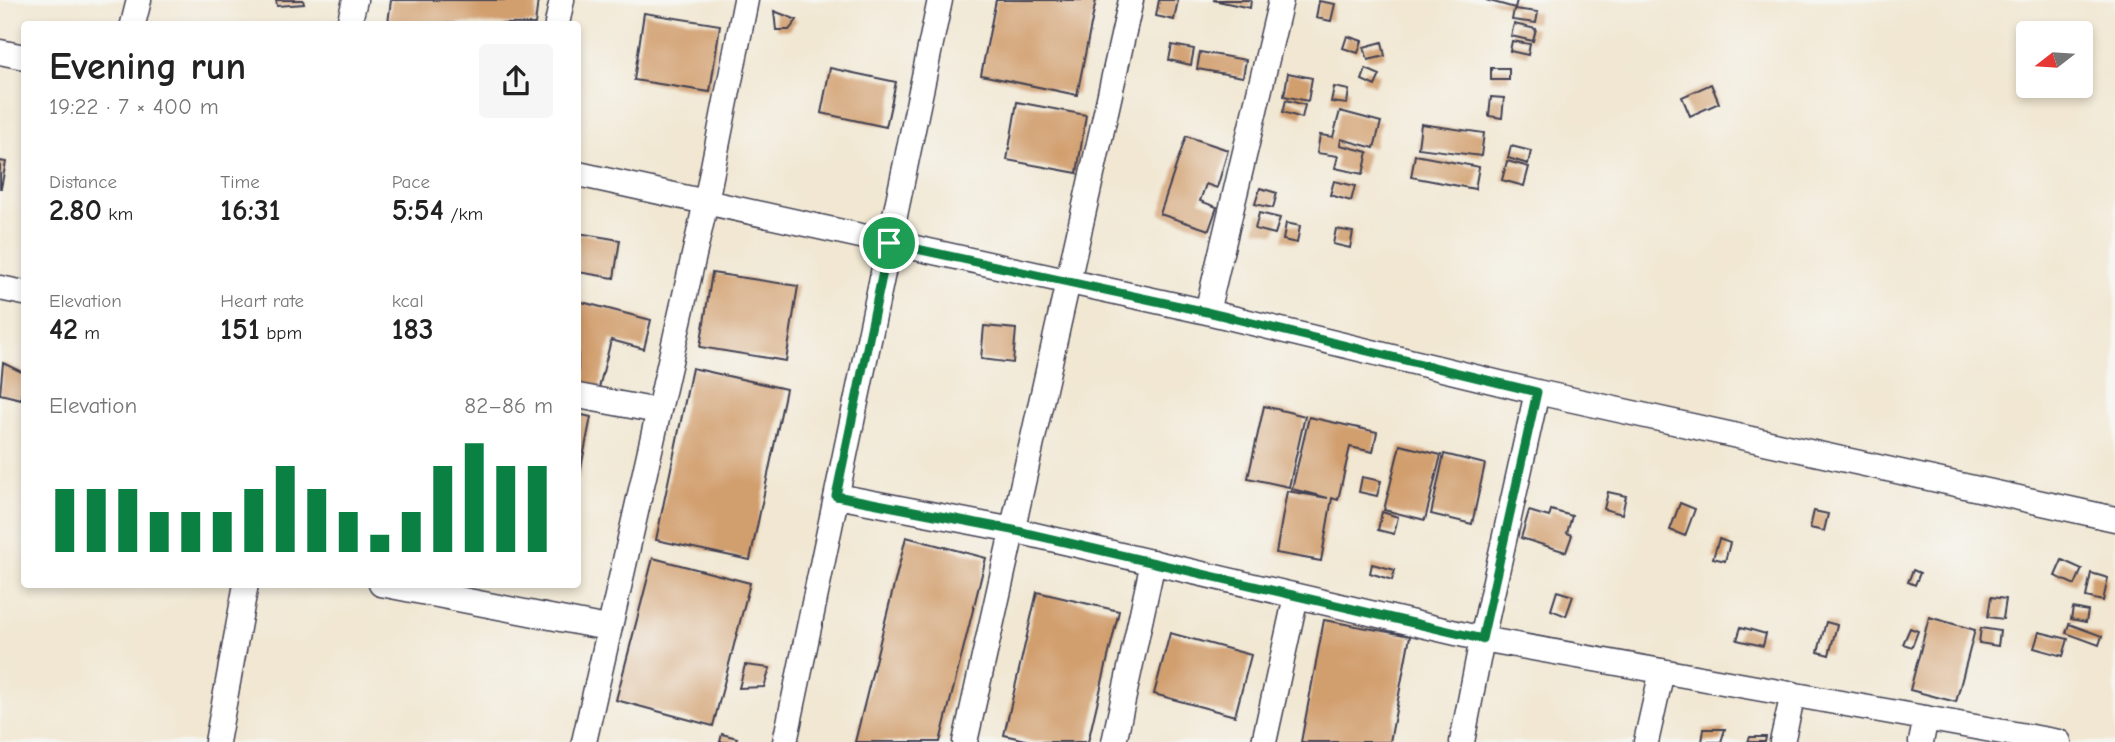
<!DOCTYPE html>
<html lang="en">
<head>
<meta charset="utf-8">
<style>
	body { margin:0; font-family:"Comic Neue",sans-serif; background:#f6f6f6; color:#222; height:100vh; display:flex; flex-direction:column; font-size:26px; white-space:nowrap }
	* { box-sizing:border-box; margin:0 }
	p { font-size:23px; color:#767676 }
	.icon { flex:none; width:38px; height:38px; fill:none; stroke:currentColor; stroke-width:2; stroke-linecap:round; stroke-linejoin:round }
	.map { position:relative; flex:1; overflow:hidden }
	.details { position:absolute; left:21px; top:21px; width:560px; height:567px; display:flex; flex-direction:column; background:#fff; border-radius:7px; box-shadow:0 4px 10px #0003 }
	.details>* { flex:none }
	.needle { width:46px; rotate:253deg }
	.buttons { position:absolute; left:2016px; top:21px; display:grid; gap:14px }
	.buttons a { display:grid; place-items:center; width:77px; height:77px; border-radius:7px; background:#fff; box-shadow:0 4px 10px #0003; font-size:35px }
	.pin { position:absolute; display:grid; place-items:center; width:60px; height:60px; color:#fff; margin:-30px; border:4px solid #fff; border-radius:50%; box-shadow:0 2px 7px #0007 }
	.round { display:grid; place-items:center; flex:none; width:74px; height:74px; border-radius:7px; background:#f6f6f6 }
	.head { display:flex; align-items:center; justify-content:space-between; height:119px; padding:0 28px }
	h1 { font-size:38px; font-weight:700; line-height:52px }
	.stats { display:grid; grid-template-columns:repeat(3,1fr); gap:10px; height:119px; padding:7px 28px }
	.stats div { display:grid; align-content:center }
	.stats b { font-size:30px; font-weight:700 }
	.stats small { font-size:19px; font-weight:400 }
	.stats p { font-size:19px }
	.chart { height:196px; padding:14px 28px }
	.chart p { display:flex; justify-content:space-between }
	.chart svg { width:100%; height:126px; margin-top:7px; stroke:#0b8043; stroke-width:6 }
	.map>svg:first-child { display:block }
</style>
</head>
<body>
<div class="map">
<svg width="2115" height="742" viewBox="0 0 2115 742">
	<rect width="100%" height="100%" fill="#f6f6f2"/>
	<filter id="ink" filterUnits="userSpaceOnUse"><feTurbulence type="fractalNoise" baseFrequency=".0143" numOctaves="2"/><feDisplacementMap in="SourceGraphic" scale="14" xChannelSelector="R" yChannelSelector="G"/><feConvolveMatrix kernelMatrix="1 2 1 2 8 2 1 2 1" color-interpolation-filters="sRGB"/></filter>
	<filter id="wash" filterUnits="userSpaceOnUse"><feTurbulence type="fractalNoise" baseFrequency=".00686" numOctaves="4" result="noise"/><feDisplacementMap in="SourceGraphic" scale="28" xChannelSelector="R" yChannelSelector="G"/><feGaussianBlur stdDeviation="1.57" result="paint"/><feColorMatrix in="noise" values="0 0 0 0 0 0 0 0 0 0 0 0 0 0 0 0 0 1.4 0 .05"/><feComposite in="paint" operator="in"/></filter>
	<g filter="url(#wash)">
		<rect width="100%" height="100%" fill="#f1e7d2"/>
		<g id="blocks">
			<!-- building -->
			<path fill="#d19e6d" d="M276,0H303L304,4L277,6Z
				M391,0H538L535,24L388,23Z
				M996,0H1096L1077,95L981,75Z
				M1159,0H1178L1174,20L1156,16Z
				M1213,0H1251L1250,8Z
				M1486,0H1517L1515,8Z
				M1319,1L1335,4L1331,21L1316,18Z
				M1514,9L1538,12L1536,23L1512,20Z
				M774,11L797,20L789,30H776Z
				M644,13L720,25L710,92L634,80Z
				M1514,24L1536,29L1533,41L1511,36Z
				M1347,36L1362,41L1358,53L1343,48Z
				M1512,41L1530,44L1528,55L1510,51Z
				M1382,42L1385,56L1368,60L1364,47Z
				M1172,45L1194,49L1191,65L1169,60Z
				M1200,52L1246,60L1243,77L1197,69Z
				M830,68L896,82L886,127L821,113Z
				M1491,68H1509V80H1491Z
				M1366,69L1380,75L1375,86L1362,80Z
				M1288,73L1312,78L1308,101L1284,96Z
				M1711,84L1719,103L1690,116L1682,97Z
				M1334,87L1349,90L1347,104L1331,102Z
				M1491,97L1504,98L1502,118L1489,116Z
				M1286,100L1305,105L1302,118L1283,112Z
				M1017,102L1086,115L1077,173L1007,160Z
				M1340,111L1381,122L1374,148L1341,139L1340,145L1368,152L1363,174L1335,168L1338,156L1317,153L1320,135L1333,137Z
				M1421,124L1484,133L1481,156L1418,148Z
				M1186,136L1228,150L1217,188L1206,184L1200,201L1217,207L1209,230L1160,214Z
				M1511,146L1531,151L1528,164L1508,158Z
				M1415,155L1479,167L1475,189L1411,177Z
				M0,161L6,162L1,188H0Z
				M1507,161L1529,167L1524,186L1502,180Z
				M1334,181L1355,186L1351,201L1330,195Z
				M1260,188L1277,193L1273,208L1255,204Z
				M1259,213L1280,218L1275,234L1255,229Z
				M1286,223L1300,226L1297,243L1283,240Z
				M1336,229L1353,232L1350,248L1333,244Z
				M578,233L620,240L614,278L578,272Z
				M712,273L798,286L786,361L700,347Z
				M578,301L651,320L644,349L611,340L598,392L578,387Z
				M984,326L1016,329L1013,363L981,359Z
				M3,363L24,373L21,399L0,394Z
				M692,368L786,389L750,560L656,540Z
				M1264,406L1305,416L1289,487L1248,478Z
				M578,414L591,417L579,478H578Z
				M1309,417L1377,432L1373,452L1350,447L1338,500L1332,498L1321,561L1276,553L1287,491L1328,498L1292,489Z
				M1400,445L1441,455L1425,520L1384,510Z
				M1444,454L1485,464L1472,524L1431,514Z
				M1362,477L1381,481L1377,496L1359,492Z
				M1608,492L1626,496L1622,514L1604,509Z
				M1680,503L1695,509L1685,536L1670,530Z
				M1551,510L1572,516L1567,533L1572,535L1566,552L1521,538L1529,511L1549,517Z
				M1814,511L1828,514L1824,531L1810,528Z
				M1382,512L1398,517L1394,534L1378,530Z
				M906,537L986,558L940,742H855Z
				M1719,539L1730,543L1725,561L1713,558Z
				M653,558L750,583L713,726L616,700Z
				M2062,560L2082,569L2075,585L2055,576Z
				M1372,564L1395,570L1392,580L1370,573Z
				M1913,570L1920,573L1915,585L1908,582Z
				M2091,573L2108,578L2103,601L2086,597Z
				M1557,591L1573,596L1566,616L1551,610Z
				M1037,592L1119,611L1088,742H1034L1004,735Z
				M1991,597L2006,599L2003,619L1988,617Z
				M2073,608L2088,611L2086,622L2071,619Z
				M1929,617L1975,630L1956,702L1910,690Z
				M1324,620L1410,636L1390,742H1301Z
				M1826,622L1837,625L1829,655L1818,652Z
				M2069,624L2102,636L2099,645L2066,633Z
				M1741,627L1766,634L1763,646L1737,640Z
				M1910,628L1918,631L1912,647L1903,644Z
				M1981,628L2000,631L1998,646L1979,643Z
				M2039,632L2068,639L2063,656L2034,648Z
				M1170,633L1251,655L1235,716L1154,694Z
				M745,665L770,668L764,687L739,688Z
				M1704,729H1725L1721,742H1702Z
				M722,734L737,738L735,742H720Z
				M1750,737H1766L1765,742H1748Z"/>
		</g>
	</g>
	<g filter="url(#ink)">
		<use href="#blocks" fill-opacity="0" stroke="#414052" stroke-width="2"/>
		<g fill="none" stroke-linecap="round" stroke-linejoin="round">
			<!-- street casing -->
			<g stroke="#414052" stroke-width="27">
				<path id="street" d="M133,24L139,0
					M349,24L355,0
					M557,24L562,0
					M0,52L24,57
					M578,174L1207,312L1537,392L2115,519
					M0,288L24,293
					M1207,312L1281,0
					M578,396L658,411
					M837,496L1013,530L1482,639L2059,742
					M381,584L607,628
					M217,742L246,584
					M584,742L706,202L746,0
					M785,742L940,0
					M965,742L1131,0
					M1114,742L1153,562
					M1264,742L1296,596
					M1462,742L1482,639L1537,392
					M1646,742L1662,671
					M1782,742L1793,694
					M1921,742L1926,718"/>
			</g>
			<!-- street -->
			<use href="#street" stroke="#fff" stroke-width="24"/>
		</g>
	</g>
	<g fill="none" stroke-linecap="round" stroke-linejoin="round" filter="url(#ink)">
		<!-- route casing -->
		<g stroke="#fff" stroke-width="14">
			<path id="route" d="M889,243L1207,312L1537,392L1482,639L1013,530L836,496Z"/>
		</g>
		<!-- route -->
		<use href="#route" stroke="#0b8043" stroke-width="9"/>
	</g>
</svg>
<div class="buttons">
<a><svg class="needle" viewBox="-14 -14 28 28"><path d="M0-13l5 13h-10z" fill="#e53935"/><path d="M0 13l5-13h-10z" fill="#767676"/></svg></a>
</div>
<div class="pin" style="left:889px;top:243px;background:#1e9e55"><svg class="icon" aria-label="arrive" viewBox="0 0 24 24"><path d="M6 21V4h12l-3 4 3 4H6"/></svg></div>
<section class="details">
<div class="head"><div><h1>Evening run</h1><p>19:22 · 7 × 400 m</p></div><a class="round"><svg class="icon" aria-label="share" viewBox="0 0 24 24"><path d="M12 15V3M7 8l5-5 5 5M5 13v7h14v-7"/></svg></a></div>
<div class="stats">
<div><p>Distance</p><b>2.80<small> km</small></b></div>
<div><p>Time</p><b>16:31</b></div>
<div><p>Pace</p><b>5:54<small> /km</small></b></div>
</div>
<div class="stats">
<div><p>Elevation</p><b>42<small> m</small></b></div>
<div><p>Heart rate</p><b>151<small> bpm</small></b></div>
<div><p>kcal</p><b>183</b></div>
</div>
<div class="chart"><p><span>Elevation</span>82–86 m</p>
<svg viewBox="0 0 160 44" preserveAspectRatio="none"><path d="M5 44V22M15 44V22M25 44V22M35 44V30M45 44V30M55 44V30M65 44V22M75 44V14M85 44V22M95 44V30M105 44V38M115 44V30M125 44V14M135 44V6M145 44V14M155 44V14"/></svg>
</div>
</section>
</div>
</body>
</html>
